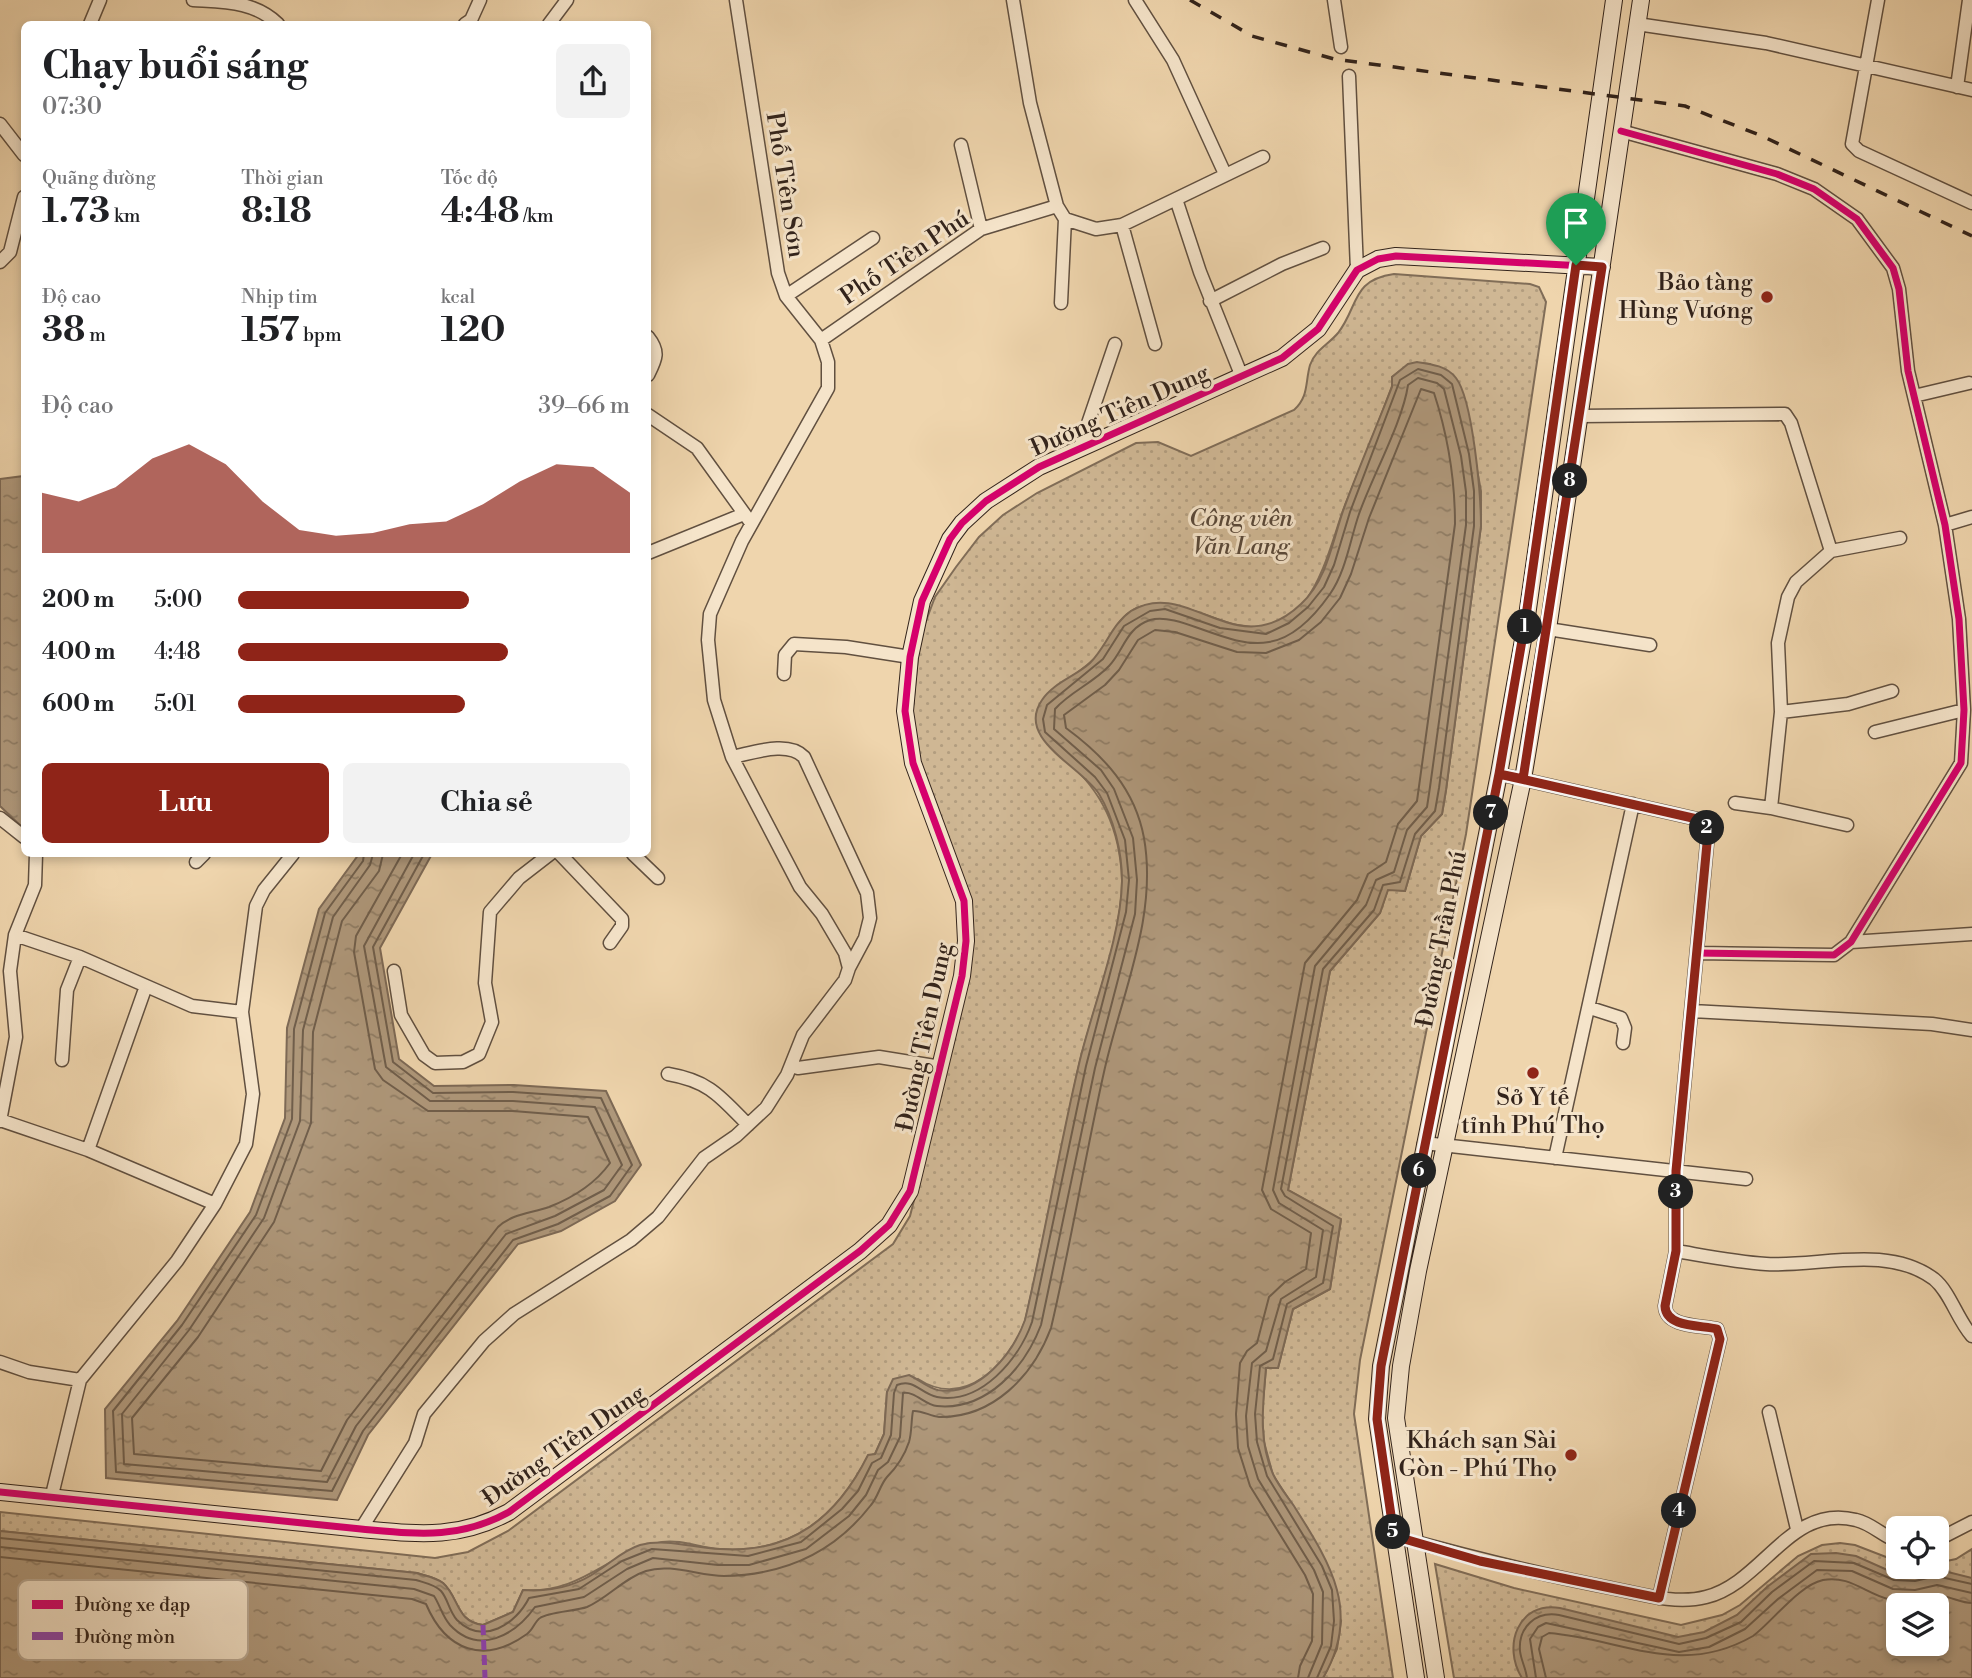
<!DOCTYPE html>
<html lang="vi">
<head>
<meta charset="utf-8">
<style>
	body { margin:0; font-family:"Libre Bodoni",serif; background:#f2f2f2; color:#202124; height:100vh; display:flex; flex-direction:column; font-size:26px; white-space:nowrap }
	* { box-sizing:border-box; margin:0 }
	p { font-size:23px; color:#757577 }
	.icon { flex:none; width:38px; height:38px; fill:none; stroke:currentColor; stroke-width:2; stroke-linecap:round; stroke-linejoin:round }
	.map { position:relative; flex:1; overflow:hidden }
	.panel { position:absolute; left:21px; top:21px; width:630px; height:836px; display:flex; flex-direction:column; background:#fff; border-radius:10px; box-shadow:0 4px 10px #0003 }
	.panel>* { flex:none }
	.tools { position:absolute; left:1886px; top:1516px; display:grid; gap:14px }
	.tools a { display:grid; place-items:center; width:63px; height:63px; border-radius:10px; background:#fff; box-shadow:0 4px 10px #0003; font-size:35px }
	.pin { position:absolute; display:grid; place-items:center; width:60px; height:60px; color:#fff; margin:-72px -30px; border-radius:50% 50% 50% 0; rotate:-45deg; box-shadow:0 0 7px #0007 }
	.pin .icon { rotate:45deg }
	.km { position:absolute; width:35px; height:35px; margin:-18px; border-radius:50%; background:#222; color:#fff; font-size:19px; line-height:35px; text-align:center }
	.round { display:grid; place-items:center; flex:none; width:74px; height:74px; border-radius:10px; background:#f2f2f2 }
	.overview { display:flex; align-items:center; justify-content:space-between; height:119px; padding:0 21px }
	h1 { font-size:38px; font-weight:700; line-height:52px }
	.figures { display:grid; grid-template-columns:repeat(3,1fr); gap:10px; height:119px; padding:7px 21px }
	.figures div { display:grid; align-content:center }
	.figures b { font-size:35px; font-weight:700 }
	.figures small { font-size:19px; font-weight:400 }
	.figures p { font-size:19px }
	.chart { height:196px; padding:14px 21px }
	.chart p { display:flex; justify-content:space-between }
	.chart svg { width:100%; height:126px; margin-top:7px; fill:#8f2418; opacity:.7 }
	.cta { display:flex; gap:14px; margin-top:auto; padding:14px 21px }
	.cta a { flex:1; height:80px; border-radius:10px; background:#8f2418; color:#fff; font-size:28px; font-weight:700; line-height:80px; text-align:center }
	.cta a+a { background:#f2f2f2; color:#202124 }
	ul { padding:0 21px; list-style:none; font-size:23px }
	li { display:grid; grid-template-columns:112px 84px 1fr; align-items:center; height:52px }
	li i { height:18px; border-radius:9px; background:#8f2418 }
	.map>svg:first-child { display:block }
</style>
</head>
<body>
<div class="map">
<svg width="1972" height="1678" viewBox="0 0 1972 1678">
	<defs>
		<pattern id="park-dots" width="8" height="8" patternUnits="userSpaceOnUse" patternTransform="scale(1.75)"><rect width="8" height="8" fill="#cfb794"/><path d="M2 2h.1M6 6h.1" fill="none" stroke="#b29d7f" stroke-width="1.8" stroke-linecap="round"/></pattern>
		<pattern id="water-ripples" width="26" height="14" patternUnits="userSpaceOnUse" patternTransform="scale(1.75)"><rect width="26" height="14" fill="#af987b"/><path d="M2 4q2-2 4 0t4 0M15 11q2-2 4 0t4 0" fill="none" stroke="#8f7c64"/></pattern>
	</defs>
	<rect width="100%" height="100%" fill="#efd5ad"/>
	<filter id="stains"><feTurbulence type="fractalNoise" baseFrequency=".00286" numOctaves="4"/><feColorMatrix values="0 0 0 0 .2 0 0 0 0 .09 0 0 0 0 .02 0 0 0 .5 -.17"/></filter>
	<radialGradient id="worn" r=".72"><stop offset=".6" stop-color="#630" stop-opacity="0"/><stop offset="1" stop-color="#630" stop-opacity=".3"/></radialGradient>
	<!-- park -->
	<path fill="url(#park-dots)" stroke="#806d58" stroke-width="2" fill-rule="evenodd" d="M1394,274L1530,284L1539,287L1546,302L1466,834L1360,1360L1354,1414L1393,1678H1323L1337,1649L1341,1621L1308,1529L1273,1475L1264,1442L1262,1414L1266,1368H1278L1293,1309L1330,1289L1341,1220L1288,1190L1330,971L1380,913L1388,889L1405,891L1421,836L1442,814L1446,790L1481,526V491L1465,405L1430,364C1412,361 1406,366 1392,377V386C1377,426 1361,466 1345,505C1326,555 1313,642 1237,625C1204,617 1169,594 1135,609C1116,619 1111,638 1099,654C1091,663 1080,671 1070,678L1064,759C1102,789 1120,830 1122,879C1123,935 1092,1009 1079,1065C1060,1150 1045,1236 1025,1321C1010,1363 965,1410 918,1379L887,1392L884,1434L875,1454L868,1456C837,1517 792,1554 720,1549C702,1548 680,1539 662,1542C607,1552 584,1594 523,1590L513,1612L483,1625C456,1622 459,1597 443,1583C435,1577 426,1576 417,1573L0,1531V1512L435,1558L468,1552L508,1531L893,1244L910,1216L933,1126L970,941L910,737L920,637L935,597L956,567L979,537L1003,515L1037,493L1136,443L1158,442L1191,456L1294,410C1309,396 1305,383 1310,365C1315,350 1329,344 1338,333C1359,306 1351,280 1394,274Z
		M1840,1543L1855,1545L1899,1562V1566H1937V1563L1956,1559L1972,1549V1678H1454L1435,1564L1514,1588L1681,1625L1722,1615L1740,1605L1798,1556L1822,1545ZM1899,1605H1937V1643H1899Z"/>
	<!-- water -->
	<path fill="url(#water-ripples)" stroke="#7d6955" stroke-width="2" fill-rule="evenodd" d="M1417,362C1431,364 1447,366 1456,378C1473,400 1481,496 1481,526L1446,790L1442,814L1421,836L1405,891L1388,890L1380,913L1330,971L1288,1190L1341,1219L1330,1289L1293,1309L1278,1368H1266C1263,1404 1258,1440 1273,1474C1278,1485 1287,1496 1294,1506C1330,1563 1362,1612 1323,1678H0V1531L417,1573C426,1576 435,1577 443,1583C459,1597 456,1622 483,1625L513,1612L523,1590C550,1592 577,1586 599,1570C613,1561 624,1550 640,1545C667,1538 693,1548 720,1549C792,1554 837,1517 868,1455L875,1454L884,1434L887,1392L893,1379L909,1375C918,1379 928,1388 938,1390C979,1397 1013,1353 1025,1320C1045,1235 1059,1149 1079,1064C1092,1008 1121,938 1122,881C1122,852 1114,819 1099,794C1081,766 1015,739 1042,700C1053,683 1076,676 1090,663C1106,647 1112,624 1131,611C1188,576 1236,666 1301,604C1327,580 1332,543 1343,511C1358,469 1376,428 1392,387V377L1408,364Z
		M24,476V829L0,806V479Z
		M359,854H432L380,948L399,1059L434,1086L514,1085L606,1091L641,1165L615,1201L561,1231L518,1244L368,1435L337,1500L106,1478L105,1409L177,1321L250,1212L285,1118L287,1028L319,909Z
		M1836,1553L1856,1556L1894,1573L1914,1574L1936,1569L1972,1578V1678H1522C1502,1646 1518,1601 1560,1608L1678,1637L1704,1632L1737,1615L1767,1587L1811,1554ZM1899,1605H1937V1643H1899Z"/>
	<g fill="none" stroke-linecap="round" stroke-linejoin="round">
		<!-- shore -->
		<path stroke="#705e4b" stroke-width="2" d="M364,854L363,861L325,913L294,1029L292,1119L256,1215L182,1325L113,1411L116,1472L332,1491L363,1431L513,1240L558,1224L610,1196L632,1165L601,1098L513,1092L433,1093L393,1062L373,947L424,854
			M373,854L370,865L333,917L303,1030L300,1121L264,1218L189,1330L122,1414L124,1464L327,1482L356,1426L506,1234L555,1216L604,1190L622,1165L595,1107L513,1101H430L386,1067L364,946L414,854
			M383,854L379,871L342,921L313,1032L311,1123L274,1222L198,1337L132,1418L134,1454L321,1471L347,1420L498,1227C511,1214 532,1213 549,1207C572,1198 595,1184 610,1163L588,1117L513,1111H428L383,1080L375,1069L354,952L356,936L402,854
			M0,1538L416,1580C425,1583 434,1584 441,1591C448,1599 449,1611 457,1620C483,1646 516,1624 529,1598L579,1589L622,1561L652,1549L748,1556L801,1542L842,1509L858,1491L872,1463L881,1458L891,1435L894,1393L897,1385C914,1378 921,1394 937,1397C981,1405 1019,1359 1032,1322L1086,1066L1126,912L1129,880L1125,840L1107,793L1095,777L1045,732L1043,719L1047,705L1103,659L1124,626L1150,611L1165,609L1220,628L1266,634L1289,623L1308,607L1324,587L1334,565L1350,512L1400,380L1418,369L1441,375L1452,384L1469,454L1474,491V526L1439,788L1435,811L1415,834L1400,882L1383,885L1374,910L1323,969L1281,1189L1285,1196L1333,1226L1323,1283L1287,1304L1273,1359L1260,1366L1255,1414L1257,1442L1267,1476L1322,1566L1332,1590L1334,1621L1331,1646L1317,1678
			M0,1547L414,1589L434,1596C440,1605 442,1616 450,1625C479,1656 515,1635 535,1607L584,1597L627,1569L653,1558L718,1565H749L806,1549L849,1516L866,1495L878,1470L888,1462L900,1437L903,1393C915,1391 925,1405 937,1406C987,1411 1025,1367 1041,1325L1095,1068L1135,914L1137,880L1133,838L1114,789L1101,770L1054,729L1055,709C1070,692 1093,683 1109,666C1124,650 1126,628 1150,620C1179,611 1229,650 1269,642C1294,638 1316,614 1330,594C1346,571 1350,540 1359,514C1372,477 1403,421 1408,385L1418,378L1437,383L1444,389L1461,456L1466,492V525L1430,787L1427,807L1407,830L1394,872L1376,880L1366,905L1315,966L1273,1190L1279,1203L1323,1230L1316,1277L1281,1299L1266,1351L1252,1363L1246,1416L1248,1446L1258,1479L1314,1570L1323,1592L1322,1644L1308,1678
			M0,1557L412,1599L426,1604C446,1651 484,1665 527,1634C533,1630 535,1621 540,1618C548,1612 576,1611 587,1607C608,1598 624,1578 646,1571C671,1563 699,1576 724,1576C785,1575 834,1553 871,1505C878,1497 880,1485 887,1477C897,1467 904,1457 909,1442C912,1432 911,1421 913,1411C921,1410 930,1416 939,1417C993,1418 1033,1376 1051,1328C1071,1243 1085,1157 1104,1072C1121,995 1158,917 1144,838C1135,789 1104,756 1066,728L1064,715L1105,685L1119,670L1138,640L1155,630L1175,632L1237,652L1266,653L1299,640L1321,622L1340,598L1351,574L1369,518L1421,389L1434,393C1448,436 1455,480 1455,524L1417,801L1398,824L1386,862L1368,874L1357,900L1305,963L1262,1190L1271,1209L1311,1233L1306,1269L1285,1282L1269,1297L1257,1343L1247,1351L1240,1363L1236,1414L1238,1448L1250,1486L1305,1575L1313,1594L1312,1641L1300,1666L1298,1678
			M1527,1678C1526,1669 1521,1660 1520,1651C1518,1627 1536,1611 1559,1615L1679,1644L1706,1638L1741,1622L1772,1592L1814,1561L1854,1563L1894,1580L1915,1581L1936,1576L1972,1584
			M1536,1678L1530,1639L1538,1627L1546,1623L1679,1652L1709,1647L1745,1629L1778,1599L1817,1570L1852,1571L1893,1589L1915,1590L1937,1585L1972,1593
			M1546,1678L1539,1649L1542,1637L1549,1633C1623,1639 1680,1678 1753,1636C1772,1622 1799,1585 1823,1580C1849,1575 1865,1593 1888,1599C1907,1603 1923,1595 1941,1596C1952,1597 1961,1603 1972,1603"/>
		<!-- street casing -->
		<g stroke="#615040" stroke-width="15">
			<path id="street" d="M193,0C225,2 254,1 278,24
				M1013,0L1030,103L1057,206
				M1135,0L1173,60L1225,174
				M1334,0L1341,47
				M1878,0L1852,144L1859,151L1972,203
				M90,24L100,0
				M465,24L471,20L480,0
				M549,24L567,0
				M1637,24L1766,43L1972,90
				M1349,76L1357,270
				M1957,87L1969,0
				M0,124L24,155
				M1621,131L1777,174L1814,189L1857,219L1893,268L1899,289L1908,371L1945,525L1959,619L1964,710L1961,763L1851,942L1834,955L1697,953
				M961,145L981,229
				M1176,199L1200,272L1242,377
				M1122,225L1155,344
				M0,262L10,252L24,197
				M786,296L873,238
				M1210,301L1282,264L1323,248
				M1061,303L1065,219
				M648,337C660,352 656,359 648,375
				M821,340L981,229L1057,206L1065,219L1096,229L1122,225L1263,157
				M1914,396L1969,383
				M648,415L697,448L751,523
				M1580,416L1785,414L1791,423L1831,551
				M1080,447L1115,344
				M1945,525L1972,517
				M648,553L744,514
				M1548,629L1650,645
				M784,674L785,655L794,644L846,647L910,657
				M1781,712L1848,704L1892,691
				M1875,732L1964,710
				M732,757C753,753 788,740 804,757L867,893L870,918L865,938L849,968
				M1499,774L1697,819L1705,825L1708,833L1676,1171V1251L1665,1306C1666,1328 1701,1325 1717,1329L1720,1339L1659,1598
				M1735,803L1771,808L1781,712L1778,643L1788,597L1796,582L1831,551L1900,538
				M1771,808L1847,825
				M0,818L24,837
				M560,854L622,919V926L610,943
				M633,854L658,878
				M196,862L204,854
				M15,935L80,957L192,1006L242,1012
				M1851,942L1972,934
				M394,971L401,1015L424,1055L435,1063L463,1062L479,1054L492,1022L485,983L490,912L519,878L550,854
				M1590,1008L1621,1018L1625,1028L1623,1043
				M1692,1011L1932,1024L1972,1030
				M62,1060L67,990L80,957
				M791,1066L798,1068L879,1057L941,1067
				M668,1074C709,1081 720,1096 748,1125
				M0,1120L88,1150L215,1204
				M0,1121L16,1037L10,971L15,935L35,885L36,854
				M1424,1143L1746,1179
				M88,1150L146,986
				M1555,1158L1633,804
				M1676,1251C1706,1256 1736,1262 1766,1264C1819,1267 1887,1244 1934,1279C1950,1292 1957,1319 1972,1336
				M0,1362L29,1372L80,1380
				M1769,1412L1797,1529
				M52,1495L80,1380L177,1261L215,1204L246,1144L253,1094L242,1012L256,906L264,890L293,854
				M361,1529L415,1443L424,1414L484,1341L514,1314L631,1240L658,1217L704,1158L736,1136L766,1108L787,1075L803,1035L845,980L849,968L845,953L822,914L800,887L732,757L714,700L708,640L710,614L742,541L828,388V362L821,340L786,296L778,273L736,0
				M1394,1536C1466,1556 1538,1574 1611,1588C1641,1594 1676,1605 1706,1597C1763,1583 1790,1503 1856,1520C1871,1523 1884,1537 1899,1542
				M1937,1540L1972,1522"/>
		</g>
		<!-- secondary casing -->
		<g stroke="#32231b" stroke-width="18">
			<path id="secondary" d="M0,1492L361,1529C417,1534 458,1540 509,1512L860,1251L889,1225L910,1191L962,976L966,941L964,901L913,763L905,711L910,657L922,601L950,539L962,523L986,501L1039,467L1282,358L1318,329L1357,270L1378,259L1396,256L1602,267
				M1416,1678L1377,1419L1381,1366L1499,774L1526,623L1614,0
				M1436,1678L1396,1418L1401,1366L1418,1271L1523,779L1548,629L1641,0"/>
		</g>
		<!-- street -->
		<use href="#street" stroke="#f5e4ca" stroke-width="12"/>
		<!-- secondary -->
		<use href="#secondary" stroke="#f5e4ca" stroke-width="16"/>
		<!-- rail -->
		<path stroke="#32231b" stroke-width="3.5" stroke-dasharray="12 12" stroke-linecap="butt" d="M1190,0L1252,36L1334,59L1685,106L1762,136L1972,236"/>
		<!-- quiet -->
		<path stroke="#8e44ad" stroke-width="5" stroke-dasharray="10 5" stroke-linecap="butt" d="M483,1625L485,1678"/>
		<!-- cycleway casing -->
		<g stroke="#f5e4ca" stroke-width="11">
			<path id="cycleway" d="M1621,131L1777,174L1814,189L1857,219L1893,268L1899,289L1908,371L1945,525L1959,619L1964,710L1961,763L1851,942L1834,955L1697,953
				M0,1492L361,1529C417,1534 458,1540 509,1512L860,1251L889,1225L910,1191L962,976L966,941L964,901L913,763L905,711L910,657L922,601L950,539L962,523L986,501L1039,467L1282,358L1318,329L1357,270L1378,259L1396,256L1602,267"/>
		</g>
		<!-- cycleway -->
		<use href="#cycleway" stroke="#d6006c" stroke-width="7"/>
	</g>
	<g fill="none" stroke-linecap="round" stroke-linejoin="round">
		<!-- route casing -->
		<g stroke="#fff" stroke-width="14">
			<path id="route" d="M1576,265L1525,623L1499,774L1697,819L1705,825L1708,833L1676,1171V1251L1665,1306C1666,1328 1701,1325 1717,1329L1720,1339L1659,1598L1480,1561L1394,1536L1377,1419L1381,1366L1499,774L1523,779L1602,267L1576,265"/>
		</g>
		<!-- route -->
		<use href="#route" stroke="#8f2418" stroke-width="9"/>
	</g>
	<!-- markers -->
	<g fill="#8f2418" stroke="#f5e4ca" stroke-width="2.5">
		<circle cx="1767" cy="297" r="7"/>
		<circle cx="1533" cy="1073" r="7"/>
		<circle cx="1571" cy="1455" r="7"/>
	</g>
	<g text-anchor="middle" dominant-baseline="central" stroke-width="6" stroke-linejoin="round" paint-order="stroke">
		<!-- street labels -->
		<g font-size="24" fill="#32231b" stroke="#f5e4ca">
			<text transform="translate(785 185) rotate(81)">Phố Tiên Sơn</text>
			<text transform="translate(905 258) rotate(-34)">Phố Tiên Phú</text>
			<text transform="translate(1120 411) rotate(-24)">Đường Tiên Dung</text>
			<text transform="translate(1442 939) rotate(-79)">Đường Trần Phú</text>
			<text transform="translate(925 1037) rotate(-78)">Đường Tiên Dung</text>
			<text transform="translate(564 1446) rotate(-35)">Đường Tiên Dung</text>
		</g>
		<!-- poi labels -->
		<g font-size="24" fill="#32231b" stroke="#f5e4ca" text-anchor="end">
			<text x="1753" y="283">Bảo tàng<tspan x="1753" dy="28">Hùng Vương</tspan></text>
			<text x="1533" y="1098" text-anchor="middle">Sở Y tế<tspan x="1533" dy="28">tỉnh Phú Thọ</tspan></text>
			<text x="1557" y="1441">Khách sạn Sài<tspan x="1557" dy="28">Gòn - Phú Thọ</tspan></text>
		</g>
		<!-- park labels -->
		<g font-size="24" font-style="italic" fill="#594839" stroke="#f5e4ca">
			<text x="1241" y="519">Công viên<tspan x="1241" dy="28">Văn Lang</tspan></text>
		</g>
	</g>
	<!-- legend -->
	<rect x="18" y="1580" width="230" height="80" rx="10" fill="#f5e4ca" stroke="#baaa96" stroke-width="2"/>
	<rect x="32" y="1600" width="31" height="9" fill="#d6006c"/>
	<rect x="32" y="1632" width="31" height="8" fill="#8e44ad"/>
	<g font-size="19" fill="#32231b">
		<text x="75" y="1611">Đường xe đạp</text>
		<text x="75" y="1643">Đường mòn</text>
	</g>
	<rect width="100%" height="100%" filter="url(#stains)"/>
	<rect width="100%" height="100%" fill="url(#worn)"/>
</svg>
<div class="tools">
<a><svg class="icon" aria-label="locate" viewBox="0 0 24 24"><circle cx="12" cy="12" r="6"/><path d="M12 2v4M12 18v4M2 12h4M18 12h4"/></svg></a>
<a><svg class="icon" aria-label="layers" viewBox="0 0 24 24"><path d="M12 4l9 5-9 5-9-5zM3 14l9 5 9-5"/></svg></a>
</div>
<div class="pin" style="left:1576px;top:265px;background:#1e9e55"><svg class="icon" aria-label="arrive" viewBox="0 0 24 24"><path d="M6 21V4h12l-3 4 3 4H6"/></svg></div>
<b class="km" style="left:1525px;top:627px">1</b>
<b class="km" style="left:1707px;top:828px">2</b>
<b class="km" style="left:1676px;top:1192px">3</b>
<b class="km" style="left:1679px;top:1511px">4</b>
<b class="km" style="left:1393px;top:1532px">5</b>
<b class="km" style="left:1419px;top:1171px">6</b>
<b class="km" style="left:1491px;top:813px">7</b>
<b class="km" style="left:1570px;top:481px">8</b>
<section class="panel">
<div class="overview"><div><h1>Chạy buổi sáng</h1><p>07:30</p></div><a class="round"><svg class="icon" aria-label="share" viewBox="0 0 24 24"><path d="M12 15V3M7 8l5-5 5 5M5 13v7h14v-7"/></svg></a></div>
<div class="figures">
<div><p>Quãng đường</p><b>1.73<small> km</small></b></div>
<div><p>Thời gian</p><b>8:18</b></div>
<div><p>Tốc độ</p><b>4:48<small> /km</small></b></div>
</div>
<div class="figures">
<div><p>Độ cao</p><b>38<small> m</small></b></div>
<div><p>Nhịp tim</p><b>157<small> bpm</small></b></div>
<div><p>kcal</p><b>120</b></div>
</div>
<div class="chart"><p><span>Độ cao</span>39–66 m</p>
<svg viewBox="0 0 160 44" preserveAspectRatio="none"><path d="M0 44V23L10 26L20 21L30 11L40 6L50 13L60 26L70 36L80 38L90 37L100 34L110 33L120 27L130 19L140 13L150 14L160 23V44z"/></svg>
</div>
<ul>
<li><b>200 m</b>5:00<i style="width:59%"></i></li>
<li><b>400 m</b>4:48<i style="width:69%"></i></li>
<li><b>600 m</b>5:01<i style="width:58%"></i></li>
</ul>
<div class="cta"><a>Lưu</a><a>Chia sẻ</a></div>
</section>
</div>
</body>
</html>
